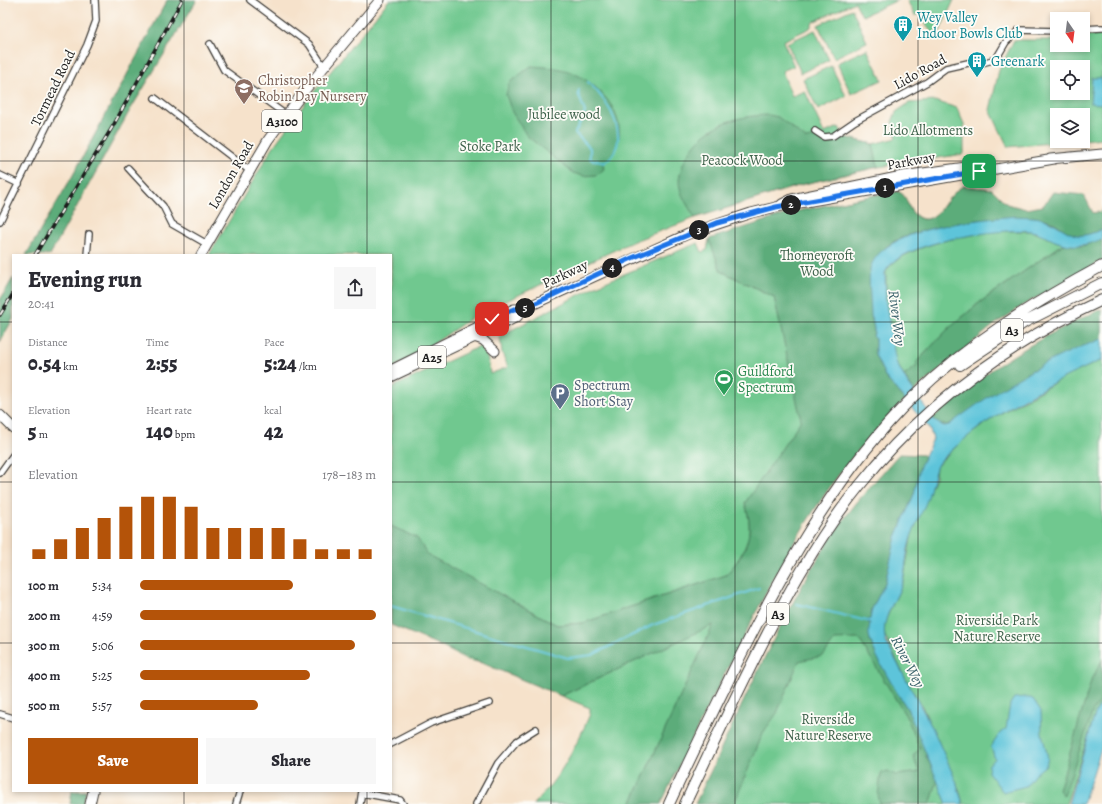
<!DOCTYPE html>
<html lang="en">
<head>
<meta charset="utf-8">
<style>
	body { margin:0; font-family:Alegreya,serif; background:#f7f7f7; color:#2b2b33; height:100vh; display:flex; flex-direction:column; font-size:15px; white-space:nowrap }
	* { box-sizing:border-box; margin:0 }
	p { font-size:13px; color:#7c7c81 }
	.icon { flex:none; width:22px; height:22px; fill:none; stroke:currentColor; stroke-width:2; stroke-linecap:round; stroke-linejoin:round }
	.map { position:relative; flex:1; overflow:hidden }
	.drawer { position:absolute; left:12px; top:254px; width:380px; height:538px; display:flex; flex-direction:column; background:#fff; border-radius:0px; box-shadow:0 2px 6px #0003 }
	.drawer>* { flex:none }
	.needle { width:26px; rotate:166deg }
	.fabs { position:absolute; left:1050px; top:12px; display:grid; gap:8px }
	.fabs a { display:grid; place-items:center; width:40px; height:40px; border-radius:0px; background:#fff; box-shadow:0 2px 6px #0003; font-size:20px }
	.pin { position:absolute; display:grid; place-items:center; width:34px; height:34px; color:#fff; margin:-17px; border-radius:8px; box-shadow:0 2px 6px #0006 }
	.km { position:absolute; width:20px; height:20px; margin:-10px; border-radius:50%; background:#222; color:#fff; font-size:11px; line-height:20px; text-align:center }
	.round { display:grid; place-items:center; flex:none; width:42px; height:42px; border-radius:0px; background:#f7f7f7 }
	.overview { display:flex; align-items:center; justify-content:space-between; height:68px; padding:0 16px }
	h1 { font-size:22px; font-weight:800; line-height:30px }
	.stats { display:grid; grid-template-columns:repeat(3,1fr); gap:6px; height:68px; padding:4px 16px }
	.stats div { display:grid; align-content:center }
	.stats b { font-size:20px; font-weight:800 }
	.stats small { font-size:11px; font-weight:400 }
	.stats p { font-size:11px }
	.chart { height:112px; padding:8px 16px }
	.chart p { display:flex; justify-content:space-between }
	.chart svg { width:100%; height:72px; margin-top:4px; stroke:#b45309; stroke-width:6 }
	.cta { display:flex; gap:8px; margin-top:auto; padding:8px 16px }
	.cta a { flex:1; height:46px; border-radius:0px; background:#b45309; color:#fff; font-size:16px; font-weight:800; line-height:46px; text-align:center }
	.cta a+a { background:#f7f7f7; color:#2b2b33 }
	ul { padding:0 16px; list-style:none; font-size:13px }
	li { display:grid; grid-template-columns:64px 48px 1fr; align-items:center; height:30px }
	li i { height:10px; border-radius:5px; background:#b45309 }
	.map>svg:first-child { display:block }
</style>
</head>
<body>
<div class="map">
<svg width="1102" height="804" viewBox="0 0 1102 804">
	<rect width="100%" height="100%" fill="#fdfcf7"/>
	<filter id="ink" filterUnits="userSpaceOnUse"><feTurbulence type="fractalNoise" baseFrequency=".025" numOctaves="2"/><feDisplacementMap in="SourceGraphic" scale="8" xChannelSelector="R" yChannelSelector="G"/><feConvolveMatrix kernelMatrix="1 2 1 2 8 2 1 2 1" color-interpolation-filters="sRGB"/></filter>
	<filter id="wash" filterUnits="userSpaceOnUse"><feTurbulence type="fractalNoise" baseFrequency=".012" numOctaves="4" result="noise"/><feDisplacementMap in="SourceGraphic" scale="16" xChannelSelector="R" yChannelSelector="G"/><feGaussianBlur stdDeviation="0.9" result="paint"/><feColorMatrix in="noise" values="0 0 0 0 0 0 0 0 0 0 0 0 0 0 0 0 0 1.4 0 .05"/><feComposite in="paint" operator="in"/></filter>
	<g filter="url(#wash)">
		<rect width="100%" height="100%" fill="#f6e2cb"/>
		<!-- green -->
		<path fill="#6fc88f" stroke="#467256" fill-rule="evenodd" d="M389,0H898L862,16L855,2L813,22L810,28L783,41L794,66L782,71L792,96L805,91L824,133L839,127L844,137L873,144L896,138L892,122L896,112L909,103L935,101L957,108L964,124V154L878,167L804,184L695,218L634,241L474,316L426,349L391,369V255H209L273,147L309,98Z
			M907,0H954L936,39L919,14L915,16Z
			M852,9L867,42L834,58L818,25Z
			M815,30L829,60L801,73L787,43Z
			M1102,34V138L1083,140V115H1057V141H1072L1008,147L990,110L999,70L1014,40H1057V45H1083V36ZM1057,67H1083V93H1057Z
			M867,49L882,80L851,94L837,63Z
			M831,66L846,96L818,110L803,79Z
			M964,186L992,189L1007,217C975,220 872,230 870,272C870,286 871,301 871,315C872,322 876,330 873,336L875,338V355L886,378L905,400L901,403L885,390L881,394L854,432L844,450L797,516L742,610L604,664L550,682L492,661L482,663L468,660L436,644L425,634L408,629L391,620V530L413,537L391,526V388L476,348L480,347C488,355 489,363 490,374L508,367L502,353L500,336L596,286L683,249L698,243L702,252L707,250L709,239L721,271L774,297L797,398L801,367L806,355L821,332L831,274C797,269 777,250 757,224L793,212L895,191C909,193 905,206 914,214C935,234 946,192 964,186ZM784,446L752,505L770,552L762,562L728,583L665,606L603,622L542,626L480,584L557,625L583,623L726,575C747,551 755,534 745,503Z
			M990,231H1031L1063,244L979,303L946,331L916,363L918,365L904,376L895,360L886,303V271C903,246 961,237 990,231Z
			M1102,360V701L1095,714L1066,804H963L959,789L922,706L906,680L884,634L885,621L903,582L912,533L935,477L936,467L943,459L964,439L996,416L1065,377Z
			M799,609H872L947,804H708Z
			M714,624L631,804H533C559,780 576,747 590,714V708L561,696Z"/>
		<!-- forest -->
		<path fill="#5bac7a" stroke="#3c644b" d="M167,0H197L129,112L50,255H26L73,175Z
			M531,66C543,67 556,67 568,71C597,81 630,115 616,148C614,154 607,160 603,165L604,169L597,175L583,176L573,173L527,136L512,112L506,95L509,83Z
			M769,115L778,117L806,139L816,137L827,144L844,137L873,144L878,167L804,184L695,218C690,209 682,198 680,188C677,179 682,166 686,158C704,125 733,116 769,115Z
			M964,186L992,189L1007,204L1026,209L1043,206L1053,192L1084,195L1093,213L1102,211V229C1066,247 1069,224 1041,218C1010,213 915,226 890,244C882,250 874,260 871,270C869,276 871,311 872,318C873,324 875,330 873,336L875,338V355L886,378L905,400C878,428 852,455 830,487C795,536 767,590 740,644C713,697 686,750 661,804H631L713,625L561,696L391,625V526L417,538L428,555L557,625L583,623L726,575C747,551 755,534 745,503L801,420L774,297L721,271L709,239L793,212L895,191C909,193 905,206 914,214C935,234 946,192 964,186Z
			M1102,239V261L1027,303L994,325L914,391L904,376L918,365L916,363L946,331L979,303L1063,244L1082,246Z
			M13,278V319L0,342V300Z
			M1102,309V339L1059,357L948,425H940L933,418C979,372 1043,335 1102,309Z
			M899,454L924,455L914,494L896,537L885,583L872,609L870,619L868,621L870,623V640L874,650L899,696L907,708L927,753L926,756L938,779L931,802L930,804H880L878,795L881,773L888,771L896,775L919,772L913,756L920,748L907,718L859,639L835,640L823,656L799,661L777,713L763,733L734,804H695C738,715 777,622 830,539C850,508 875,481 899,454Z
			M1102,660V698L1093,711L1064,796L1059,790L1091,681Z
			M72,791H86L83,804H70Z"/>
		<!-- water -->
		<path fill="#5dc4da" stroke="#3c707b" d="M1092,78H1102V104L1090,103Z
			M1015,216C1024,217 1035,216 1044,219C1070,229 1071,244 1102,229V239C1086,246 1072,248 1055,241C1047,237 1039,232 1030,231C1000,228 897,242 885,273L886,303L896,362L907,382L936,422L944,426L949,425C995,390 1047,358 1102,339V360C1049,384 996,410 952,450C947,455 938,461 936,468C933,477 931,488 928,497C923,512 914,526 910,541C906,554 906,567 903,580C897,602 879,618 886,642L933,729L956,781L963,804H947L907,708C895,690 876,659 870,639C868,634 869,628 870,623L865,621L870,619L872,609L885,583L896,537L914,494L920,466L933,439L930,430L925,423L886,378L875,355V338L873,336C876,330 872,322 871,315C871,305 868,278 870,269C881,227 978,220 1015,216Z
			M1026,697L1033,699L1041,711L1042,733L1048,758L1046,765L1035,774L1026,786L1003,792L988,772L989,764L995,759L991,747L1000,733L1006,729L1010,704L1014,698Z
			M1102,701V746L1083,804H1068L1095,714Z"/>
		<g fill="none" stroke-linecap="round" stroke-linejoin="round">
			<!-- stream -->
			<path stroke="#5dc4da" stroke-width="2" d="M579,90L578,93L585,112L575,133L590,148V158L593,161L597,160L604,163C635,140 608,101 588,82
				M797,604L867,621
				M391,606L568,658L592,655L653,625L759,588"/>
		</g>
	</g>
	<g filter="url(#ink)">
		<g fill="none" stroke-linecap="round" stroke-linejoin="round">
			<!-- street casing -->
			<g stroke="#3d3a36" stroke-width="8">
				<path id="street" d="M250,0L309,44L324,67
					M1083,29L1102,28
					M210,44L224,70L286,115
					M155,98L250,171
					M815,131L824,137L833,136L855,121L927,82L946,68L968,63H982L996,59L1006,42L1019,30L1057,31
					M128,168L163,206L172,224L207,244
					M0,175L19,184
					M0,221L87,45L96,21L95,0
					M87,255L89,234
					M0,473L13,455
					M0,714L13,718
					M391,744L431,723L490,703
					M362,793L400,800L403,804
					M236,804L240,791
					M360,804L362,791
					M476,804L498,763L517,741L536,729"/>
			</g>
			<!-- primary casing -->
			<g stroke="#3d3a36" stroke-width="11">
				<path id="primary" d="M1050,159L1102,154
					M782,204L792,199L902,176L987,164
					M201,255L268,140L305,90L380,0
					M474,337L483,340L495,351
					M391,370L514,309H523L688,234L751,213L776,207L1054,159
					M391,377L517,317L523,309
					M0,415L13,428
					M90,804L93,791"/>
			</g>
			<!-- highway casing -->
			<g stroke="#3d3a36" stroke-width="12">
				<path id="highway" d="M960,365L1025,322L1102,283
					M669,804C689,760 711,716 732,673C780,576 835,474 913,397C967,344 1035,302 1102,266
					M685,804C707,757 729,710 752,664C783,602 816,539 860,485C924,404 1009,343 1102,300"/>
			</g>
			<!-- street -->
			<use href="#street" stroke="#fff" stroke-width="5.5"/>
			<!-- primary -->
			<use href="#primary" stroke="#fff" stroke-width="9"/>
			<!-- highway -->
			<use href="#highway" stroke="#fff" stroke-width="10"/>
			<!-- rail casing -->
			<g stroke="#1c1c1c" stroke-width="3.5">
				<path id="rail" d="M35,255L113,126L182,0
					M0,315L13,294"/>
			</g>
			<!-- rail -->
			<use href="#rail" stroke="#fdfcf7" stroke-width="2" stroke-dasharray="6" stroke-linecap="butt"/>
		</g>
	</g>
	<g fill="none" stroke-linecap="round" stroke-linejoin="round" filter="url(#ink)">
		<!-- route casing -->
		<g stroke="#fff" stroke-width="8">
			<path id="route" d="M492,319L514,309H523L632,258L717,223L776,207L979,171"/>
		</g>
		<!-- route -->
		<use href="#route" stroke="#1a73e8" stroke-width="5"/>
	</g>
	<!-- grid -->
	<path fill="none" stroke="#1c1c1c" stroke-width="1" stroke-opacity="0.55" d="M184,0V255M367,0V255M551,0V804M735,0V804M918,0V804M0,161H1102M0,322H13M391,322H1102M0,482H13M391,482H1102M0,643H13M391,643H1102M184,791V804M367,791V804"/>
	<!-- icons -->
	<defs>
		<g id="building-pin" transform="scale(1)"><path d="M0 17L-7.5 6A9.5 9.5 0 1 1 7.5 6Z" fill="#0f9aa8" stroke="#fdfcf7"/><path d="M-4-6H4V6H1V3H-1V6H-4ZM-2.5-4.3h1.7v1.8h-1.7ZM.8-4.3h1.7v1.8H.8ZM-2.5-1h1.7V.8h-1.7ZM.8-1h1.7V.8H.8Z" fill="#fff"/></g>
		<g id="school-pin" transform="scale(1)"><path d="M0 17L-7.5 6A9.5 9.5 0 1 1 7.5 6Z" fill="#8d6e63" stroke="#fdfcf7"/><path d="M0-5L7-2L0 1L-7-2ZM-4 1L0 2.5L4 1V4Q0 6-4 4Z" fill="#fff"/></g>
		<g id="stadium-pin" transform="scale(1)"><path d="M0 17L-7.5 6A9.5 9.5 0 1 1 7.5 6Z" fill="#2e9e5b" stroke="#fdfcf7"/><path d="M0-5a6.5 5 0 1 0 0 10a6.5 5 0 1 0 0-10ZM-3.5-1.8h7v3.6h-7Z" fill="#fff"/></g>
		<g id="parking-pin" transform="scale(1)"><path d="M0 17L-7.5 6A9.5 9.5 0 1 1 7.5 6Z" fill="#5c6f8a" stroke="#fdfcf7"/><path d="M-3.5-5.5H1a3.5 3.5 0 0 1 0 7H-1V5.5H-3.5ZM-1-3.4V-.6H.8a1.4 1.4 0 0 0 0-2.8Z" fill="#fff"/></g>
	</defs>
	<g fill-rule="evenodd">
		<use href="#building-pin" x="903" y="25"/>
		<use href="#building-pin" x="977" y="61"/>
		<use href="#school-pin" x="244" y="88"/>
		<use href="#stadium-pin" x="724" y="379"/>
		<use href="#parking-pin" x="560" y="393"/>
	</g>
	<g text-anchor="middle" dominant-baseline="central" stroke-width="3.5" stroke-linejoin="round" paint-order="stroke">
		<!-- shield labels -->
		<g fill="#fdfcf7" stroke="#605f5e" stroke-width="1">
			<rect x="262" y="110" width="40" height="22" rx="3"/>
			<rect x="1001" y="319" width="22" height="22" rx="3"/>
			<rect x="418" y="346" width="28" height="22" rx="3"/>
			<rect x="767" y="603" width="22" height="22" rx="3"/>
		</g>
		<g font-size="13" font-weight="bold" fill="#1c1c1c">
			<text x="282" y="121">A3100</text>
			<text x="1012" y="330">A3</text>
			<text x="432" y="357">A25</text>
			<text x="778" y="614">A3</text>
		</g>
		<!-- culture labels -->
		<g font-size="14" fill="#0d838f" stroke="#fdfcf7" text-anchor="start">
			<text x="917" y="17">Wey Valley<tspan x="917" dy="16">Indoor Bowls Club</tspan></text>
			<text x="991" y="61">Greenark</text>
		</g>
		<!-- street labels -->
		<g font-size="14" fill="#1c1c1c" stroke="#fdfcf7">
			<text transform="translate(920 72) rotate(-29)">Lido Road</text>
			<text transform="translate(53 88) rotate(-64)">Tormead Road</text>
			<text transform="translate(911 161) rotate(-10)">Parkway</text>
			<text transform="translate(231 175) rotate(-60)">London Road</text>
			<text transform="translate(565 274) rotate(-25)">Parkway</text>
		</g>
		<!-- education labels -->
		<g font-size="14" fill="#785e54" stroke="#fdfcf7" text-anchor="start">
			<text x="258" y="80">Christopher<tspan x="258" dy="16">Robin Day Nursery</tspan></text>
		</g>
		<!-- park labels -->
		<g font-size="14" fill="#3d614a" stroke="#fdfcf7">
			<text x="564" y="114">Jubilee wood</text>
			<text x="928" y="130">Lido Allotments</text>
			<text x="490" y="146">Stoke Park</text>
			<text x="742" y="160">Peacock Wood</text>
			<text x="817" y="255">Thorneycroft<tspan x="817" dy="16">Wood</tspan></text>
			<text x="997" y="620">Riverside Park<tspan x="997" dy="16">Nature Reserve</tspan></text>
			<text x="828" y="719">Riverside<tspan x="828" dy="16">Nature Reserve</tspan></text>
		</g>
		<!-- leisure labels -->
		<g font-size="14" fill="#27864d" stroke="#fdfcf7" text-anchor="start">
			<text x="738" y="371">Guildford<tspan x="738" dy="16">Spectrum</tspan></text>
		</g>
		<!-- service labels -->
		<g font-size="14" fill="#4e5e75" stroke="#fdfcf7" text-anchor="start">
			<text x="574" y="385">Spectrum<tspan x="574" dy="16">Short Stay</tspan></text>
		</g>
		<!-- water labels -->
		<g font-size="15" font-style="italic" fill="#365f68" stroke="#fdfcf7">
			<text transform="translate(897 318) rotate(83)">River Wey</text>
			<text transform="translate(908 662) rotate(63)">River Wey</text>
		</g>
	</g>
</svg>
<div class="fabs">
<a><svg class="needle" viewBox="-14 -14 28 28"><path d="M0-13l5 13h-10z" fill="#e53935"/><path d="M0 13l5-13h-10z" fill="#7c7c81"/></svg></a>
<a><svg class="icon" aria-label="locate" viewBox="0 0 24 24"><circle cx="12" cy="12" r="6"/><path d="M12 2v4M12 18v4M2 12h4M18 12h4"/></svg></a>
<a><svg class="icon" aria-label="layers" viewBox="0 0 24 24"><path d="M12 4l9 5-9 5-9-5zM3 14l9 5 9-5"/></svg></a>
</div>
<div class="pin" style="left:979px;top:171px;background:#1e9e55"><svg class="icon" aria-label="arrive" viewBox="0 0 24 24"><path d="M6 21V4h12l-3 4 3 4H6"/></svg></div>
<div class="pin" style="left:492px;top:319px;background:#d93025"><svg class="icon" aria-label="check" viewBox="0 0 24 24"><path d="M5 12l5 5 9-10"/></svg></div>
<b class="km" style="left:885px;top:188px">1</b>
<b class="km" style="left:791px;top:205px">2</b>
<b class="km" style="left:699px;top:230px">3</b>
<b class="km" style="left:612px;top:268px">4</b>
<b class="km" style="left:525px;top:308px">5</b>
<section class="drawer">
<div class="overview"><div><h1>Evening run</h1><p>20:41</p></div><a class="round"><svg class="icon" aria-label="share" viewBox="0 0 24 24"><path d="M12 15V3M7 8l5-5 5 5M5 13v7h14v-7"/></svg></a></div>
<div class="stats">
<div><p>Distance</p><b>0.54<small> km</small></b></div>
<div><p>Time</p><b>2:55</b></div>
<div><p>Pace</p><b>5:24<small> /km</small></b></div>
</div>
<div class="stats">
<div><p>Elevation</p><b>5<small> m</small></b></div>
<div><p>Heart rate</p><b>140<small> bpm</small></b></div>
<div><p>kcal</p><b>42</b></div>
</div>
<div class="chart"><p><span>Elevation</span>178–183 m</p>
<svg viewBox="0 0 160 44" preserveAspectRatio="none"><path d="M5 44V38M15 44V32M25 44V25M35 44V19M45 44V12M55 44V6M65 44V6M75 44V12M85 44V25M95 44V25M105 44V25M115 44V25M125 44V32M135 44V38M145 44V38M155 44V38"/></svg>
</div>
<ul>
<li><b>100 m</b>5:34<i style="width:65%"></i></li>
<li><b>200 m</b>4:59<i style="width:100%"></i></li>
<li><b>300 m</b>5:06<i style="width:91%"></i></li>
<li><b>400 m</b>5:25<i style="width:72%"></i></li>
<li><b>500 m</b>5:57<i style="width:50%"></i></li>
</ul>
<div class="cta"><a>Save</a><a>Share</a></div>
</section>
</div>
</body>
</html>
